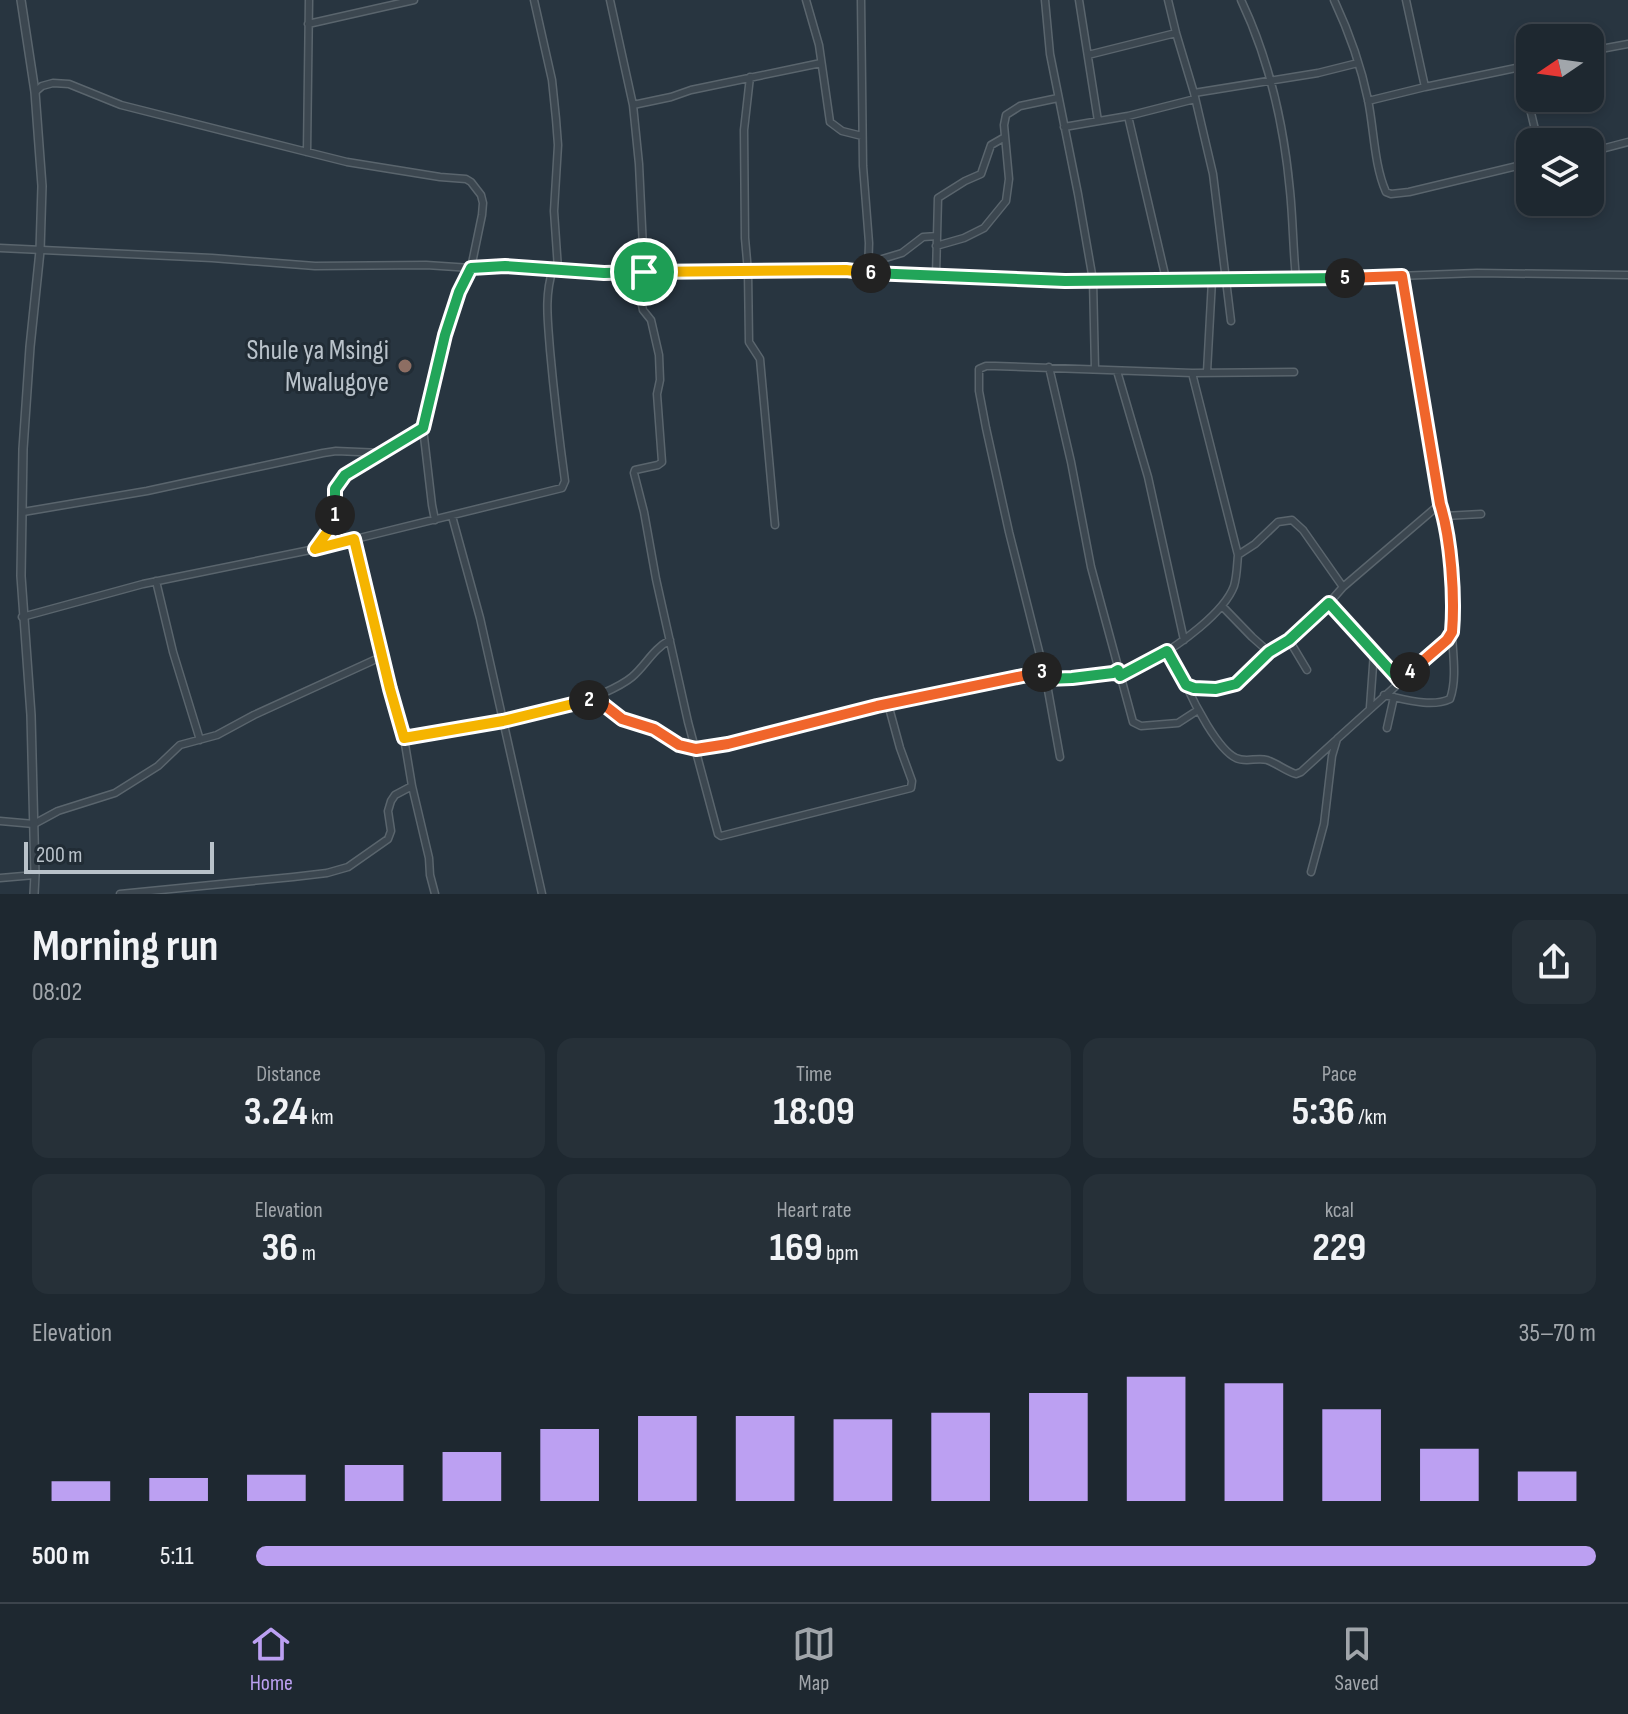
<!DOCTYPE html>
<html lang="en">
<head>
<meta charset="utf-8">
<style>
	body { margin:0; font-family:"Sofia Sans Condensed",sans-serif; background:#263038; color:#f1f3f6; height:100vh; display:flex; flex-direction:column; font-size:30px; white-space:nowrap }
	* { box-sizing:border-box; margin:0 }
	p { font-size:26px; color:#a1a6ab }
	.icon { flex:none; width:44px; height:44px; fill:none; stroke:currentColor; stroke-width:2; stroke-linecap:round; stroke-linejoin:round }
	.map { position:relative; height:894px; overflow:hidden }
	.sheet { display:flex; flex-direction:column; background:#1e2830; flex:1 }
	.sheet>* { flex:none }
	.needle { width:52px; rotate:257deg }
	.tools { position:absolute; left:1516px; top:24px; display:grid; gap:16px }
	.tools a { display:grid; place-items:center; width:88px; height:88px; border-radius:16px; background:#1e2830; box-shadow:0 4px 12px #0003,0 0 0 2px #3c444c; font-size:40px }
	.scale { position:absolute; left:24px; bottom:20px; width:190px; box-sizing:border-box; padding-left:8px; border:4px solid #b9c2ca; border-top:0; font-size:22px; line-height:28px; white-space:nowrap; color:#b9c2ca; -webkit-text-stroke:6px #212c35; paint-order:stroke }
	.pin { position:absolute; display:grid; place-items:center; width:68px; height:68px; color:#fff; margin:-34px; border:4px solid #fff; border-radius:50%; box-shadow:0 2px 8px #0007 }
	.km { position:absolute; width:40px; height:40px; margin:-20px; border-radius:50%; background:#222; color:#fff; font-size:22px; line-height:40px; text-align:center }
	.round { display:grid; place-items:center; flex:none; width:84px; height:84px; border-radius:16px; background:#263038 }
	.overview { display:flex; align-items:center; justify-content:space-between; height:136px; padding:0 32px }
	h1 { font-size:44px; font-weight:700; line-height:60px }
	.metrics { display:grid; grid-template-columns:repeat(3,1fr); gap:12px; height:136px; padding:8px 32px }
	.metrics div { display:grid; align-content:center; border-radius:16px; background:#263038; text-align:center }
	.metrics b { font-size:40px; font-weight:700 }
	.metrics small { font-size:22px; font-weight:400 }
	.metrics p { font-size:22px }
	.chart { height:224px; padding:16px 32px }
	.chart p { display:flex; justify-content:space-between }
	.chart svg { width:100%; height:144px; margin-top:8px; stroke:#bca0f2; stroke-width:6 }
	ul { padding:0 32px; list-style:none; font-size:26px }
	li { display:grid; grid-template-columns:128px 96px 1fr; align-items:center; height:60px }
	li i { height:20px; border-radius:10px; background:#bca0f2 }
	.menu { display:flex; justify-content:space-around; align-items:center; height:112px; border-top:2px solid #3c444c; background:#1e2830; font-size:22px; color:#a1a6ab }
	.menu a { display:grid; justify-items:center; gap:4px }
	.menu .on { color:#bca0f2 }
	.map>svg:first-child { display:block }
</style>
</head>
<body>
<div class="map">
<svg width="1628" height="894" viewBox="0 0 1628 894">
	<rect width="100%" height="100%" fill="#283540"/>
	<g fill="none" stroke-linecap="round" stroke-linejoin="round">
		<!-- minor casing -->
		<g stroke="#5a656d" stroke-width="9">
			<path id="minor" d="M534,0L552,80L556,119L558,145L554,211L558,269
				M610,0L633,105L639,164L645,290L642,305L643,310L651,320L659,355L660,380L657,394L662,462L658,465L635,470L634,473L644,512L656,579L688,722L718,834L721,836L911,788L912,781L900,748L888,704
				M806,0L819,45L830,122L842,131L862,136
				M861,0L863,166L869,243L868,273
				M1045,0L1050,54L1078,194L1093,280L1095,369
				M1079,0L1098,121
				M1168,0L1176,33L1194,93L1213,174L1231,321
				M1241,0C1269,59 1284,126 1290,191C1293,220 1293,249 1296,278
				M1334,0C1349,32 1361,66 1368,100C1374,129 1374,165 1386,192L1391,194L1409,192L1530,163
				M1406,0L1425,87
				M308,24L414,0
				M1590,51L1628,44
				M1088,55L1176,33
				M1520,67L1538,142
				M750,77L744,130L745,238L748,272L749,342L760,359L775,525
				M35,92L42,86L53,83L69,84L121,105L307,152L347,162L440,177L466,179L471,182L481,195L483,203L482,215L471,268L459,292L445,335L423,428L432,505L435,520
				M1194,93L1318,73L1358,63
				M1368,101L1425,87L1530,65
				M633,105L671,97L691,90L821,63
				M1128,116L1166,279
				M1064,127L1128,116L1195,99
				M307,152L309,0
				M1590,152L1628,142
				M936,246L964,238L984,228L1006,201L1009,179L1004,125L1006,115L1020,106L1058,98
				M0,248L212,258L315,266L426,265L471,268L505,266L604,273L846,270L868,273L1065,281L1370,277L1477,273L1628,275
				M869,263L902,253L923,237L937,236
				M936,275L938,198L965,181L981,174L991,145L1005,137
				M1049,367L1071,462L1091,567L1133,722L1141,726L1178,723L1198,710
				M1117,371L1148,477L1184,640
				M1207,372L1212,280
				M23,512L147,491L323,453L336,451L382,453
				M452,516L480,618L542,894
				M1444,516L1481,514
				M354,539L390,689L404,738L412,786L429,858L430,875L435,894
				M315,549C323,538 335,526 336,511C336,504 333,494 336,487C342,471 406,439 423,428
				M1238,555L1255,544L1278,522L1292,520L1303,530L1343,587
				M156,581L173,652L200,740
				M1329,603L1400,681
				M1222,606L1252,637L1269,652
				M22,617L143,584L315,549L562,488L565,481C559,437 554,394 550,350C548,322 544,296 553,269
				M1289,640L1307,670
				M1167,651L1186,685L1194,688L1216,689L1234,686L1269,652L1289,640L1329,603L1343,587L1440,504
				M1120,676C1131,669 1143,665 1154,659C1179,645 1224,613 1234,586C1237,576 1237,565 1238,555L1192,373
				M1046,679L1072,678L1113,673L1118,670
				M1186,685C1194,703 1218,750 1236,758C1246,763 1257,757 1267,760C1278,764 1286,771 1296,774L1301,772L1335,741
				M1384,695C1404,699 1431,708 1450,699C1457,680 1453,655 1452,635
				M591,699C605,692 620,687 632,677C646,665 653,649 670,640
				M1370,707L1374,652
				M1387,728L1394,697
				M404,738L503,721L585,701H599L626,721L654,729L684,747L696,749L728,744L863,710L1044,672
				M1060,757L1046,679L1009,532L986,428L979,391V369L986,366H995L1192,373L1294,372
				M0,821L34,824L58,811L115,793L158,766L180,745L217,735L254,715L383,656
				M1311,872L1324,824L1332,756L1337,739L1447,640L1452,632L1450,557L1402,276
				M0,878L35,875
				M120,894L293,877L327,873L348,867L388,839L391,831L388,811L391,801L395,795L412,786"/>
		</g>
		<!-- tertiary casing -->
		<g stroke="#5a656d" stroke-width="10">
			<path id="tertiary" d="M21,0L35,92L42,186L40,251L30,347L23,449L21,576L31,715L35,875L34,894"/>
		</g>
		<!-- minor -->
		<use href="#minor" stroke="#3c4750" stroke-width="6"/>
		<!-- tertiary -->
		<use href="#tertiary" stroke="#3c4750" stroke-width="7"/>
	</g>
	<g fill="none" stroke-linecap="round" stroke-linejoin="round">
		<!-- split-1 casing -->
		<g stroke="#fff" stroke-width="16">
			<path id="split-1" d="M335,515V489L345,475L423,428L445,335L459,292L471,268L505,266L604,273L644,272"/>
		</g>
		<!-- split-2 casing -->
		<g stroke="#fff" stroke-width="16">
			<path id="split-2" d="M335,515L328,531L315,549L354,539L390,689L404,738L503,721L589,700"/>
		</g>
		<!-- split-3 casing -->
		<g stroke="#fff" stroke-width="16">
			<path id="split-3" d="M589,700L599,701L622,719L654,729L679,745L696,749L728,744L877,706L1042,672"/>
		</g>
		<!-- split-4 casing -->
		<g stroke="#fff" stroke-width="16">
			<path id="split-4" d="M1042,672H1044L1046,679L1072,678L1113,673L1118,670L1120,676L1167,651L1186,685L1194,688L1216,689L1236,684L1269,652L1289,640L1329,603L1400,681L1410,672"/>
		</g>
		<!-- split-5 casing -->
		<g stroke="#fff" stroke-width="16">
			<path id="split-5" d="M1345,278L1402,276L1440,504C1451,538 1455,597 1452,632L1447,640L1410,672"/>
		</g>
		<!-- split-6 casing -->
		<g stroke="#fff" stroke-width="16">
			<path id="split-6" d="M871,273L1065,281L1345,278"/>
		</g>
		<!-- split-7 casing -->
		<g stroke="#fff" stroke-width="16">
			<path id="split-7" d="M644,272L846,270L871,273"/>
		</g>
		<!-- split-1 -->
		<use href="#split-1" stroke="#22a559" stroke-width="10"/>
		<!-- split-2 -->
		<use href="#split-2" stroke="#f5b400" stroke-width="10"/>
		<!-- split-3 -->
		<use href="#split-3" stroke="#f0652b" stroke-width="10"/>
		<!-- split-4 -->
		<use href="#split-4" stroke="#22a559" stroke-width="10"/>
		<!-- split-5 -->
		<use href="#split-5" stroke="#f0652b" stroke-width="10"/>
		<!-- split-6 -->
		<use href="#split-6" stroke="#22a559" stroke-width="10"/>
		<!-- split-7 -->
		<use href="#split-7" stroke="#f5b400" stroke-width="10"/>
	</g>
	<!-- markers -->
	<circle fill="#8d6e63" stroke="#212c35" stroke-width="3" cx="405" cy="366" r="8"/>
	<g text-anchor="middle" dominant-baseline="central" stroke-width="6" stroke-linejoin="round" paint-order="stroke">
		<!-- poi labels -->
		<g font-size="28" fill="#b9c2ca" stroke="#212c35" text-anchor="end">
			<text x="389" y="350">Shule ya Msingi<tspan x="389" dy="32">Mwalugoye</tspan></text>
		</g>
	</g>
</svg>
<div class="tools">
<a><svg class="needle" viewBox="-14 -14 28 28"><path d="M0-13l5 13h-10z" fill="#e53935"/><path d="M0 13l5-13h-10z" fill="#a1a6ab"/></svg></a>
<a><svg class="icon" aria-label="layers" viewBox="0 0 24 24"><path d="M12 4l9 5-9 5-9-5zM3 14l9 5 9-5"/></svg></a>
</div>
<div class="scale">200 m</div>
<div class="pin" style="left:644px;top:272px;background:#1e9e55"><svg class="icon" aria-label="arrive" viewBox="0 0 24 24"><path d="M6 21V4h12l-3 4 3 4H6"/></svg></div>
<b class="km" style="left:335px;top:515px">1</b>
<b class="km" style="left:589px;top:700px">2</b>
<b class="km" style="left:1042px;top:672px">3</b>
<b class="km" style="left:1410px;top:672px">4</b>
<b class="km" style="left:1345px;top:278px">5</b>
<b class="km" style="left:871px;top:273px">6</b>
</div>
<section class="sheet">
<div class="overview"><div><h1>Morning run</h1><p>08:02</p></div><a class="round"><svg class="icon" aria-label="share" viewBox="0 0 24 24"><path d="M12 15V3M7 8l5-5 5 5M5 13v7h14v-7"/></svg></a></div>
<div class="metrics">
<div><p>Distance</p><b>3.24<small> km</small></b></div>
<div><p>Time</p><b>18:09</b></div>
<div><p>Pace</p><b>5:36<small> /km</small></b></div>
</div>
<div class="metrics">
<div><p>Elevation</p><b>36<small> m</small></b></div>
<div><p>Heart rate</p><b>169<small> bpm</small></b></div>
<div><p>kcal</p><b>229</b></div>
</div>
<div class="chart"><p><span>Elevation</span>35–70 m</p>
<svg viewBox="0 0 160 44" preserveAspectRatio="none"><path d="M5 44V38M15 44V37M25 44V36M35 44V33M45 44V29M55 44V22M65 44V18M75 44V18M85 44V19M95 44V17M105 44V11M115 44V6M125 44V8M135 44V16M145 44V28M155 44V35"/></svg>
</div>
<ul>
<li><b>500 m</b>5:11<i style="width:100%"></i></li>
</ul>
</section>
<nav class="menu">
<a class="on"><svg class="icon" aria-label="home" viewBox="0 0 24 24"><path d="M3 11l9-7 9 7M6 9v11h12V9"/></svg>Home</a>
<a><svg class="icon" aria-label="map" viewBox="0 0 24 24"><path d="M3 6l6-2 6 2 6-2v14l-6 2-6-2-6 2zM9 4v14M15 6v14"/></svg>Map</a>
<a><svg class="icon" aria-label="saved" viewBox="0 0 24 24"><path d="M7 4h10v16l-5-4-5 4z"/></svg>Saved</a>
</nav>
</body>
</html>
